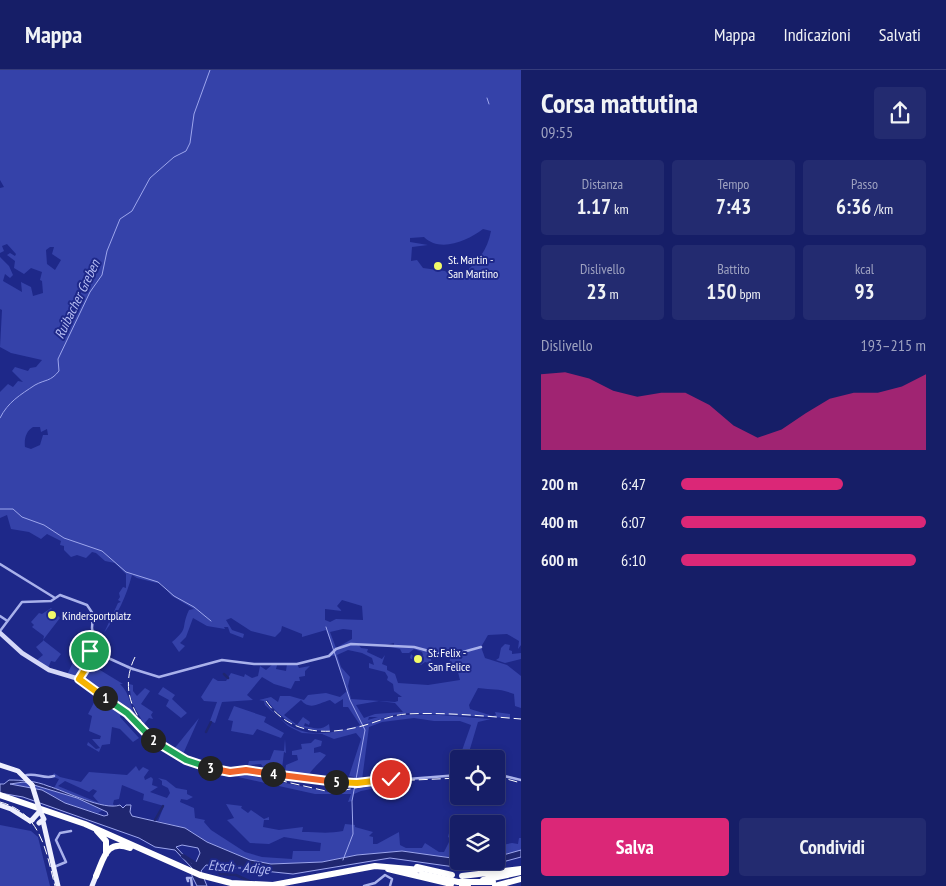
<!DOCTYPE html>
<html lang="it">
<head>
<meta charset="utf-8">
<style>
	body { margin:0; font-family:"PT Sans Narrow",sans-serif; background:#232b70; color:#f1f3f6; height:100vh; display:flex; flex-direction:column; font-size:19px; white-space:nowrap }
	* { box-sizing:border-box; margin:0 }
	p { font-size:16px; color:#9ea2c0 }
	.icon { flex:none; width:28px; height:28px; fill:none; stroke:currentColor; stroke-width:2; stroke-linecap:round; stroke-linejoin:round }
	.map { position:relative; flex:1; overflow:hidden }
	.panel { display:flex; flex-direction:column; background:#161e67; width:425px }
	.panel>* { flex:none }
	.buttons { position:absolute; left:450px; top:680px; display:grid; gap:10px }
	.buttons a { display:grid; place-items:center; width:55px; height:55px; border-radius:5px; background:#161e67; box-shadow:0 2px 8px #0003,0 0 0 1px #353c7b; font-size:25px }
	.pin { position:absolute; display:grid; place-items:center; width:42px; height:42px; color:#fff; margin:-21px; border:2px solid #fff; border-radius:50%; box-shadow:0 1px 5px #0007 }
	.km { position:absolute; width:25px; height:25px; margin:-12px; border-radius:50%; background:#222; color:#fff; font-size:14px; line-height:25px; text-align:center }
	.round { display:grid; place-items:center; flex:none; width:52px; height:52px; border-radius:5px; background:#232b70 }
	.summary { display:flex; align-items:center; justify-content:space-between; height:85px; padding:0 20px }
	h1 { font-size:28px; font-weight:600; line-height:38px }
	.figures { display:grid; grid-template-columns:repeat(3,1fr); gap:8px; height:85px; padding:5px 20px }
	.figures div { display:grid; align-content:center; border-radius:5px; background:#232b70; text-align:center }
	.figures b { font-size:21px; font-weight:600 }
	.figures small { font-size:14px; font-weight:400 }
	.figures p { font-size:14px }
	.chart { height:140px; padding:10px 20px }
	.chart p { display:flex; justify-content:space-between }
	.chart svg { width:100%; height:90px; margin-top:5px; fill:#db2777; opacity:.7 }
	.button { display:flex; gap:10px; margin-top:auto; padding:10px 20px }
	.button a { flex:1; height:58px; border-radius:5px; background:#db2777; color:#fff; font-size:20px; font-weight:600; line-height:58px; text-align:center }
	.button a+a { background:#232b70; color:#f1f3f6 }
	ul { padding:0 20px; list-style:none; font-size:16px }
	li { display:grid; grid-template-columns:80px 60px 1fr; align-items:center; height:38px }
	li i { height:12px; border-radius:6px; background:#db2777 }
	header { display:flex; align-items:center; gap:30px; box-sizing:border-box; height:70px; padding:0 25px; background:#161e67; border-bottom:1px solid #353c7b }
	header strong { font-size:24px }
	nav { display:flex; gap:28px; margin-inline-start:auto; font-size:18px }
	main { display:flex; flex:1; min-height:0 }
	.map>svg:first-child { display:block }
</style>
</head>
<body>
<header>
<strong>Mappa</strong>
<nav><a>Mappa</a><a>Indicazioni</a><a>Salvati</a></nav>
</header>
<main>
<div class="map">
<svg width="521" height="816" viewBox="0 0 521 816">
	<rect width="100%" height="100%" fill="#1e2889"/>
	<!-- green -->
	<path fill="#3542a9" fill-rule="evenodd" d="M0,0H521V575L518,579L519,571L507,564L488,565L481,577L485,588L507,595L521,606V638L515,636L514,624C498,618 494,620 478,618L469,635L470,639L493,646L496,645L495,642L510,644V648L409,643L394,645L367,653L368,650L378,647H369L367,653L360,655L348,637H343V629L335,634L330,630C319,633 310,641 301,630L284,645L297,655L303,647L310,652L309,655L305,653L304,656C314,658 321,661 329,654L330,661C303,661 283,653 267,630L265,632C308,691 354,649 406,645C434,643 463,647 491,649L478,652L467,689H459L471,655L460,651H434L414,648L382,652L369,657L362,710L389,706L391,708L355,711L354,707L349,706L361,669L356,663L334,669L322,664L302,663L288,656L265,635L264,631L259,630L271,627L278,632L280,626H290L304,630L308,625L326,623L340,627L347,621L335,586L328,585L334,579L326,560L302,567V564L282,556L281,561L275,567L251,561L231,548L226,550L232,560L244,564L243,568L230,563L228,557H224L225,559L207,556L193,548L186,567L180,573L185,576L179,582L172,572C190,557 180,559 189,540L194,539L172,526L161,514L137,508L132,505C126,527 118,544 104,563L118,533L121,532L118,530L120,527L119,523L123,517L126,518V504L115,493L105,491L96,483L92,482L86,488L77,485L71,487L64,480V476L60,475L61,471L47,464L41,469L29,462L11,459L7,445L0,448V322L8,314L13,317L18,311L23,312L12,301L15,297L28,301L30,298L36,297L42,290L11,283L0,277L2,240L0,239V187L9,196L13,205L10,208L5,204L3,211L22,222L21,212L31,217L33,226L43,223L42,211L40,210L42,202L31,198L24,204L14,198L15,191L7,185L10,183L15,186L16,184L7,174L2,176L4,181L0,183V118L4,117L0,110ZM483,159L491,161C487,184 473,197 455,210L445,201L423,198L417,190L411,191L412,177L428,175L410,172V168L424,167C440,183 467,171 483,159ZM50,177H54L52,184L61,190L55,200L47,194L46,180ZM33,357H40L41,362L47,359L48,365H43L40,375L31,379L25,377C24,369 26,361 33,357ZM342,530L362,536L363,550L336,549L330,552L325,550V539L342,541L337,536ZM343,559L352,560V569L336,578L330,562ZM394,573V576L391,577L400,579L402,583H409L414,579L422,582L423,585H420L419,592L411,584L410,588L421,595L425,592L432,594L430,584H451L448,599L458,602L460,610L428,615L398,613L395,604L387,600V596L382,594L385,585L382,589L367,582L368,579L361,578L358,574L381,576ZM348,580L362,583L372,588L374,595L369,593V598L385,602L388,607L387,610L393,614L394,621L402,627H398V631L395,632L351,629L348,616L350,607L341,597L337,585ZM379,631L395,633L403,642L375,644L364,648L356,635Z
		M51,538L60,548L43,570L61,584L55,592L51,591L48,598L37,590L43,585L36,577L43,571L44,566L32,557L34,555L31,552L39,543L42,544Z
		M505,574L510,575L509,580L512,581V584L521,583V589L505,593L496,590L499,588L501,578Z
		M86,586L90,594L123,614H120C131,624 130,639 138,651L137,652C121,633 92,614 67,605L74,590L80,593Z
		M273,594L277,595L276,599L286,601L287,594H297L299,598L310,596L305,601V606L299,607L300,611H295L291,619L274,614L262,607L247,625L253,630L222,632L215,653L210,651L217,632L204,631L201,627L213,608L218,611H226L231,603L244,607L245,604L252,608L258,606L260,596L266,600Z
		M129,614L133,615V621L137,626L145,618L150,621L141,634L153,642L151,645L153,649L149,648L144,654L132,633Z
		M163,617L175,625L172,629L187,643L181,648L166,636L169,630L158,624Z
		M98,625L122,640L120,647L139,668L133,672L120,659L112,657L110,674L102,675L99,682L87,675L88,672L96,679L100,678L92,669H100L101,666L89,661L92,646L88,644Z
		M234,636L266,647L264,652L284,663L281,668L257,659L253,665L231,661L233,651L228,650Z
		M199,648L183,684L174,679Z
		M285,669L286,683L284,682L282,699L266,695L263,697L261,694L248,695L249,691L270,690L274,680L284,681Z
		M315,669L322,671L321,676L314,678V683L320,682L326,685C321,692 311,699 308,707L285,702L286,695L298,690L297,685H292V681L302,679L301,674L311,673Z
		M136,696L139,701L143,697L149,700L144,707L145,710L151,707L153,709L152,715L158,717L150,722L167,728L170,723L168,718L162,715V711L158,708L166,710L176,718L187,720V724L193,727L187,730L181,729L180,732L194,738L195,748L205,750L204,752L211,760L245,782L262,787L292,789L293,781H320L321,773L284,767L269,774L250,773L227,750L234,748L226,734L242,736L241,738L248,743L251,740L264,749L269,747V750H264L263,757L279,760L303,757L302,762C317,762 328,764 343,761L345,754L355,755V757L373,762L369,766L373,767V774H377L399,762L400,775L406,778H422L425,773L439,782H444L449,772L453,770L448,767L449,763L459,768V789L402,781L357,785L322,792L271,794L250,790L207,772L185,758L158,751L164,736L143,730L144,724L122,715L119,729L114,730L113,734L115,737C94,737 74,725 54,718L59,709L53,707L54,703L60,707L81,712L89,702L127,705ZM65,711L89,722L93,719L97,721L93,726L99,733L58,716Z
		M233,702L329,722L407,712L361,721L354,724L352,731L348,732L351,724H315L238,707L232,705Z
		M24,712L77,728L103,740L98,743L71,736L42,720L10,714Z
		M0,755L31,761L38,767L50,816H0Z
		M519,768H521V780L496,787V776L512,773L518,774Z"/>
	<!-- water -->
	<path fill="#1f2670" stroke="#9da6ed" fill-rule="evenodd" d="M9,710C22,710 36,711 48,716C65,721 104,741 120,735L123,738L126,735H131L130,742L132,746L185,758L207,772L250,790L271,794L322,792L357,785L402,781L459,789V791H496V787L521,780V787L484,797L462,798L390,788L293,804L206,795L201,801L207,816H197L192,806V798L175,780L155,777L139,768L23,727L0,723V714H4ZM24,712L77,728L107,742L108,745L104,746L65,733L42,720L10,714ZM182,775L198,778L200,783L196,792L191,793L176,777Z"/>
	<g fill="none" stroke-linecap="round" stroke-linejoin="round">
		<!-- stream -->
		<path stroke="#9da6ed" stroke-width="1" d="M487,28L489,34
			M0,348C8,332 20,325 35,315C46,309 50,312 59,301L58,289L90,222L102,205L107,181L120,149L132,141L150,108L174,87L186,81L190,73L194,44L210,0
			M0,439H13L22,447L44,455L64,468L102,481L126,502L158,512L174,526L194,537L211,551
			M326,557L350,630L365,660L352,731L353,764L343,790"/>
		<!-- canal -->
		<path stroke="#1f2670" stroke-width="2.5" d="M224,604L228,608
			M206,662L211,652
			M155,750L163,736
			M216,795L220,804L236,805L249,811"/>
		<!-- river -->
		<path stroke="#1f2670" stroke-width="4" d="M183,786L196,794"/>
		<!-- street -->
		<path stroke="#a9b1eb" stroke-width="2.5" d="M0,494L55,528
			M0,546L6,550
			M0,561L22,532L51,531L60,525L87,535L93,544L92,558L94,571L86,598L79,609L127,643L159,675L187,691L218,700L232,702L246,700L321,711L357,713L459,705
			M88,594L106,587L128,597
			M133,599L159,607L222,590L254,594H297L329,586L336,579L351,574L414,577L440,584L463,582L481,577
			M496,704L521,710
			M24,706C34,701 44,710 54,706
			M54,797L66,792L56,770L60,763L71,761
			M188,811L187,808H191L192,816
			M364,816L375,813L385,805L392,809L390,816"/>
		<!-- secondary -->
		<path stroke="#d5d8f8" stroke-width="4.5" d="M0,563L22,583L49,600L79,609"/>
		<!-- primary -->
		<path stroke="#eeeffe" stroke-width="5" d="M0,695L18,701L32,715
			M0,735L11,739L30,751
			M32,750L40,741
			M43,751L58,816
			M39,753L44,749L40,741
			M92,816L96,806"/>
		<!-- highway -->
		<path stroke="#fff" stroke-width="6" d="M0,725L85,754L200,805L231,813L273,815L375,796L421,800
			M97,761L106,771V784
			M417,797L452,805
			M388,799L451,814
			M96,806C104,788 106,769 130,778
			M462,806L521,799
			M483,810L521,802
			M462,815L468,816
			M495,816L521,809"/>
		<!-- rail -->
		<path stroke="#fff" stroke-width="1" stroke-dasharray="9 4" stroke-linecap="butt" d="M135,587C112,633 153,675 194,691L326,721L345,720L392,711L459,708
			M266,631C289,664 325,666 362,656C377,652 391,645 406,644C444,642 483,646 521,649
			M496,706L521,713
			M0,732C41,743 46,781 55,816"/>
		<!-- street-bridge -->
		<path stroke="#a9b1eb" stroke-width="2.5" d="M128,597L133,599"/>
		<!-- primary-bridge -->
		<path stroke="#eeeffe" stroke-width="5" d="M32,715L40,741
			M30,751L32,750"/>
		<!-- highway-bridge -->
		<path stroke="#fff" stroke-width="6" d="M422,804L458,812H493"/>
	</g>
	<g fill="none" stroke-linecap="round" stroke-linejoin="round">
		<!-- split-1 casing -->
		<g stroke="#fff" stroke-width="10">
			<path id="split-1" d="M90,581L86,598L79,609L105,628"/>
		</g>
		<!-- split-2 casing -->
		<g stroke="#fff" stroke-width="10">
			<path id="split-2" d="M105,628L127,643L153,670"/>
		</g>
		<!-- split-3 casing -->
		<g stroke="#fff" stroke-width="10">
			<path id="split-3" d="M153,670L186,690L210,698"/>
		</g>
		<!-- split-4 casing -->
		<g stroke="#fff" stroke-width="10">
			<path id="split-4" d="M210,698L230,702L246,700L273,704"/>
		</g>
		<!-- split-5 casing -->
		<g stroke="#fff" stroke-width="10">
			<path id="split-5" d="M273,704L336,712"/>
		</g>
		<!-- split-6 casing -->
		<g stroke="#fff" stroke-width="10">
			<path id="split-6" d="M336,712L357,713L391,709"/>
		</g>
		<!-- split-1 -->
		<use href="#split-1" stroke="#f5b400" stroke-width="6"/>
		<!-- split-2 -->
		<use href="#split-2" stroke="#22a559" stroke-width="6"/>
		<!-- split-3 -->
		<use href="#split-3" stroke="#22a559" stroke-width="6"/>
		<!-- split-4 -->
		<use href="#split-4" stroke="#f0652b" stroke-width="6"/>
		<!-- split-5 -->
		<use href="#split-5" stroke="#f0652b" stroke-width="6"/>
		<!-- split-6 -->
		<use href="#split-6" stroke="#f5b400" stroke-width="6"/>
	</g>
	<!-- markers -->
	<g fill="#f2fa69" stroke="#1e2889" stroke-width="2">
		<circle cx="438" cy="196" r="5"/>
		<circle cx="52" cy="545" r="5"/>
		<circle cx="418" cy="589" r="5"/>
	</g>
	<g text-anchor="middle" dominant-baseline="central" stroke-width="4" stroke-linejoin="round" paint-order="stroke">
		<!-- poi labels -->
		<g font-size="12" fill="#fff" stroke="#1e2889" text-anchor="start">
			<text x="448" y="189">St. Martin -<tspan x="448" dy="14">San Martino</tspan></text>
			<text x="62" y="545">Kindersportplatz</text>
			<text x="428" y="582">St. Felix -<tspan x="428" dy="14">San Felice</tspan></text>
		</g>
		<!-- water labels -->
		<g font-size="14" font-style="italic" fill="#b5bcf3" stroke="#1e2889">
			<text transform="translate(77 229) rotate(-64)">Ruibacher Greben</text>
			<text transform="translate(239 797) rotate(4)">Etsch - Adige</text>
		</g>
	</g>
</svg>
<div class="buttons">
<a><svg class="icon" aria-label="locate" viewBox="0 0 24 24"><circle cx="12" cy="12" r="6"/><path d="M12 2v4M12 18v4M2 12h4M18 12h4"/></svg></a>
<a><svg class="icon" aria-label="layers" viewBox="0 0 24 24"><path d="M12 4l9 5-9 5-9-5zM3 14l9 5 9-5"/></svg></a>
</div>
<div class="pin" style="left:90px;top:581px;background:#1e9e55"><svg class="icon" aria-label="arrive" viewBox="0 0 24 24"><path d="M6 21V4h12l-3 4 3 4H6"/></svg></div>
<div class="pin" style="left:391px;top:709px;background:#d93025"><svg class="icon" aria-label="check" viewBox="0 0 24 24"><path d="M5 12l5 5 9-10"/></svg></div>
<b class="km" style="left:105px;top:628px">1</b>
<b class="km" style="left:153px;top:670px">2</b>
<b class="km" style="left:210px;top:698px">3</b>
<b class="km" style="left:273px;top:704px">4</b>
<b class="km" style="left:336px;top:712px">5</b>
</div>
<section class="panel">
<div class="summary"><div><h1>Corsa mattutina</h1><p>09:55</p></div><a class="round"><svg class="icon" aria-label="share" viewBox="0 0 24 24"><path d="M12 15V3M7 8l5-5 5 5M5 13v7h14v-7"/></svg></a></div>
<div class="figures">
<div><p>Distanza</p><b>1.17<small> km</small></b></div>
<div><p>Tempo</p><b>7:43</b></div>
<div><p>Passo</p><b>6:36<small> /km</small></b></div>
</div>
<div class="figures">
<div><p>Dislivello</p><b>23<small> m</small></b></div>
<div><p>Battito</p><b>150<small> bpm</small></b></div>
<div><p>kcal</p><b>93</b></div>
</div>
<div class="chart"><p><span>Dislivello</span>193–215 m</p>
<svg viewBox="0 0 160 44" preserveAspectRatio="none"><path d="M0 44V7L10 6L20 9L30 15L40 18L50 16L60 16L70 22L80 32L90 38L100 34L110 26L120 19L130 16L140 16L150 13L160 7V44z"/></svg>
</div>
<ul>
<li><b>200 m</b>6:47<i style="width:66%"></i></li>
<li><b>400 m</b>6:07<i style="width:100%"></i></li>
<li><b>600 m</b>6:10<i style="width:96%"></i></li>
</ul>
<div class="button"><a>Salva</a><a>Condividi</a></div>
</section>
</main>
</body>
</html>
